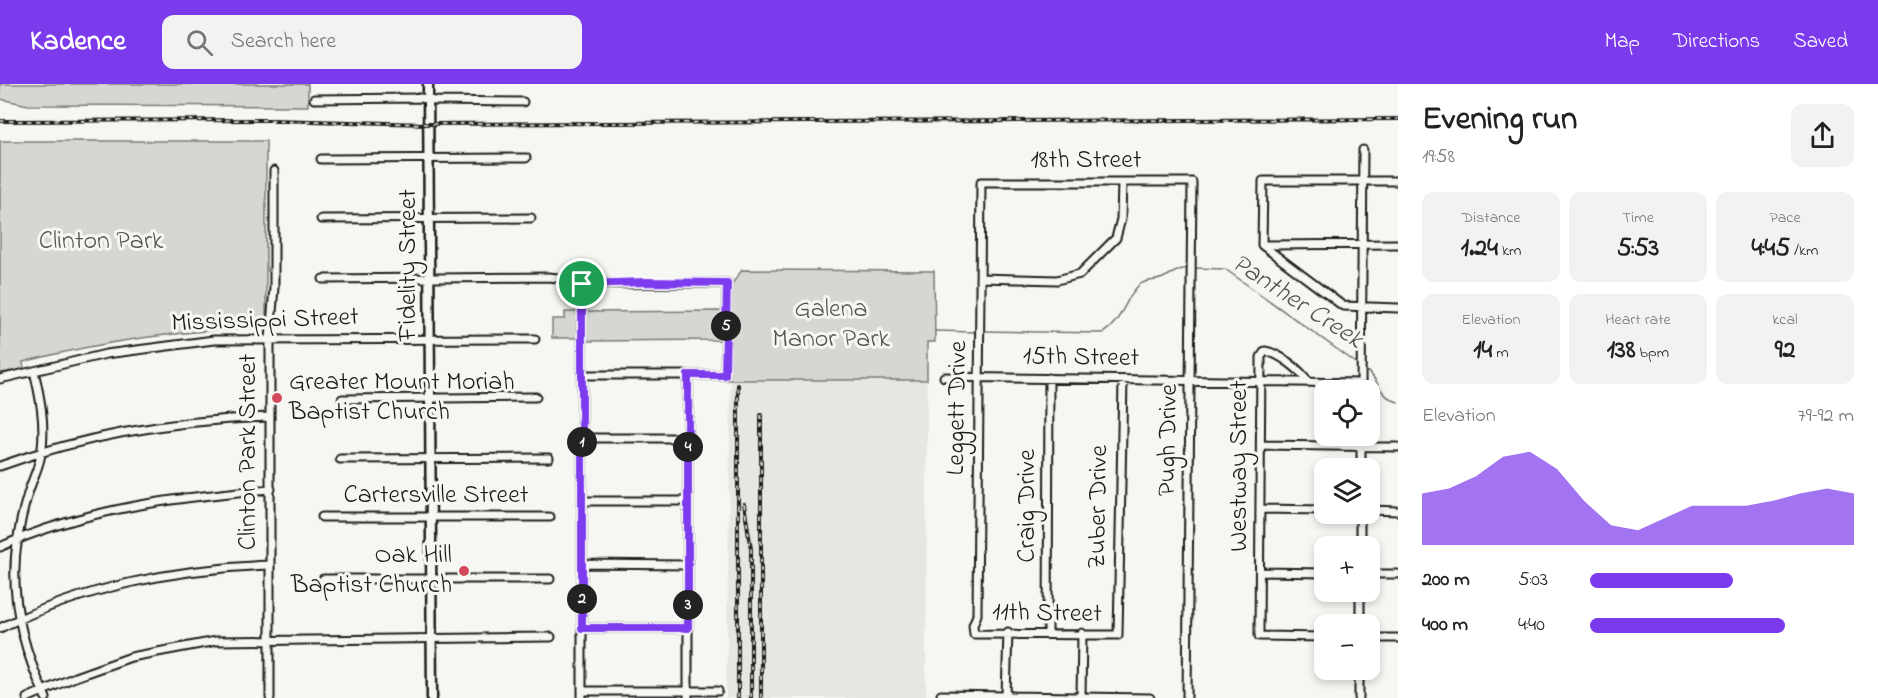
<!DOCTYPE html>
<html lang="en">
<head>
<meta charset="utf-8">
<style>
	body { margin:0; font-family:"Indie Flower",sans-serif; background:#f2f2f2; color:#222; height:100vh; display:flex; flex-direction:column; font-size:22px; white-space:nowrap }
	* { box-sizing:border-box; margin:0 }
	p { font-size:20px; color:#767676 }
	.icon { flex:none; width:33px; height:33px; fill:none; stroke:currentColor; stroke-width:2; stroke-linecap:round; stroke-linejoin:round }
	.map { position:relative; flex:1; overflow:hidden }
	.panel { display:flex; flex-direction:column; background:#fff; width:480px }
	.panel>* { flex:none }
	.tools { position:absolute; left:1314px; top:296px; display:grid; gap:12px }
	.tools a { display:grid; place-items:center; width:66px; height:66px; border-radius:12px; background:#fff; box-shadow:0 3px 9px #0003; font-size:30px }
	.pin { position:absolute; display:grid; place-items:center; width:51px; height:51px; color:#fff; margin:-26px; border:3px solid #fff; border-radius:50%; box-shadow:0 2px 6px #0007 }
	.km { position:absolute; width:30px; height:30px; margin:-15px; border-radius:50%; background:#222; color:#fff; font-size:16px; line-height:30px; text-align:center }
	.round { display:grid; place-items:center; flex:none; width:63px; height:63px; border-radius:12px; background:#f2f2f2 }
	.headline { display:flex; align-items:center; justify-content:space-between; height:102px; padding:0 24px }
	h1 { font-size:33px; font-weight:700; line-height:45px }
	.metrics { display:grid; grid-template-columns:repeat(3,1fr); gap:9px; height:102px; padding:6px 24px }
	.metrics div { display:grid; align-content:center; border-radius:12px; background:#f2f2f2; text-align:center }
	.metrics b { font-size:26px; font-weight:700 }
	.metrics small { font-size:16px; font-weight:400 }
	.metrics p { font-size:16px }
	.chart { height:168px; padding:12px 24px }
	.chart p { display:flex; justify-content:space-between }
	.chart svg { width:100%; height:108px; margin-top:6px; fill:#7c3aed; opacity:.7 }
	ul { padding:0 24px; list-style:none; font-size:20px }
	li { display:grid; grid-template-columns:96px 72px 1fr; align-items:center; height:45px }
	li i { height:15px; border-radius:8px; background:#7c3aed }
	header { display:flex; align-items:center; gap:36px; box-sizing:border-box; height:84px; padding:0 30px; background:#7c3aed; color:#fff }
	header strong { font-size:28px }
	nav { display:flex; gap:33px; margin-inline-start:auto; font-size:21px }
	.search { width:420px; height:54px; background:#f2f2f2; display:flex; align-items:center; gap:15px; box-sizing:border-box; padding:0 21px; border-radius:12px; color:#767676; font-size:22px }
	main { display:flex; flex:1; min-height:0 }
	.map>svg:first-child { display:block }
</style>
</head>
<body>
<header>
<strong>Kadence</strong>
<div class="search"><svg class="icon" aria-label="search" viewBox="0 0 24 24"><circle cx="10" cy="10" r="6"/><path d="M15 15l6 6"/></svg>Search here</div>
<nav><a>Map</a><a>Directions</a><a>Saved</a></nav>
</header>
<main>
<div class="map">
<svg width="1398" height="614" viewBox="0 0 1398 614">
	<rect width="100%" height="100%" fill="#f6f6f2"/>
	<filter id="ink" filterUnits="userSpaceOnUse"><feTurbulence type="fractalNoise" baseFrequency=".0167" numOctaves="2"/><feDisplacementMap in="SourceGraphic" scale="12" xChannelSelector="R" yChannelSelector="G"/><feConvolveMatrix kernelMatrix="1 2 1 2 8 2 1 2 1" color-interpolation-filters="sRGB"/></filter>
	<g filter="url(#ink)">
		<!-- built -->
		<path fill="#e6e6e2" d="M731,296H927L926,614H726Z"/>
		<!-- green -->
		<path fill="#d6d6d2" stroke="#797977" stroke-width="1.5" d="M0,0H308V22L28,21L0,15Z
			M0,57H266V243C178,247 108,256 23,278L24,285L0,289Z
			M742,186L934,187L935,258H927V296H728L729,204Z
			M724,227V256L585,257V228Z
			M565,228H579V254H552V235H565Z"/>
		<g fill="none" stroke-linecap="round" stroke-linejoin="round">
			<!-- stream -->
			<path stroke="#727271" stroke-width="1.5" d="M1194,184L1225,185L1359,281
				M935,247L975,248
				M983,247L1103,249C1122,237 1123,219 1137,203C1144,195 1154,198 1163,194C1172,190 1179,184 1189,184
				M1365,286C1382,296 1374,309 1398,318"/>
			<!-- minor casing -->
			<g stroke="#1c1c1c" stroke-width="11">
				<path id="minor" d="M314,15L421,14L435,17L523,18
					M321,75L526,74
					M1398,97H1263L1262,161L1343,222L1398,224
					M321,135L531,134
					M1263,161L1398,160
					M980,194L1057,196L1080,190L1116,154L1121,135L1122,98
					M323,195L548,193L558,194L573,200L727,199L725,291H582
					M582,200V614
					M34,287C40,312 45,338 42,364C41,381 31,397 27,413C23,426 20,440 18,453C8,508 23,565 46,614
					M944,293L1361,299
					M0,295L106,270L214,256L535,255
					M1123,296L1118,551L974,550L973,541L977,531L981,98H1192L1187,614
					M1308,298C1301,286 1279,269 1265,267L1261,273L1259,552L1324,553
					M1361,306L1363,66
					M342,315L536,313
					M582,354H688
					M1261,361L1398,363
					M340,375L549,374
					M0,382C88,350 177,336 270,333
					M1361,384V351
					M582,417H688
					M1260,425L1324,426
					M1370,426L1398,427
					M322,433H550
					M1360,462V429
					M0,463C86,424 178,413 271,405
					M582,480L688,481
					M1260,488L1324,489
					M1370,490H1398
					M323,495H550
					M1360,540V507
					M0,544C86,502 176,485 270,481
					M582,544H688
					M1048,549L1049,294
					M1370,554H1398
					M582,607H718
					M941,611L1150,614
					M1006,612L1008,548
					M27,614L75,593L131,573L216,557L551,553
					M270,614V255L274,203V87
					M688,614V291
					M1081,614L1082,549
					M1359,614V585"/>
			</g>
			<!-- major casing -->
			<g stroke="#1c1c1c" stroke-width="13">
				<path id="major" d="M428,0L432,614"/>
			</g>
			<!-- minor -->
			<use href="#minor" stroke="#f6f6f2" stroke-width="7"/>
			<!-- major -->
			<use href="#major" stroke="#f6f6f2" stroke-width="8"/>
			<!-- rail casing -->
			<g stroke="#1c1c1c" stroke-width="4">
				<path id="rail" d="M0,37L272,36L428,40L1398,35
					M744,420L751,465V614
					M738,614V301
					M761,614V331"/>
			</g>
			<!-- rail -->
			<use href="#rail" stroke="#f6f6f2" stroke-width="1.5" stroke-dasharray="4.5" stroke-linecap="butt"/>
		</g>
	</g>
	<g fill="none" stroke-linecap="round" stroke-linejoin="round" filter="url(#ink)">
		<!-- route casing -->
		<g stroke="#fff" stroke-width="12">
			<path id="route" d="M646,198L727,199L725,291H688V544H582V200Z"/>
		</g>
		<!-- route -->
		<use href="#route" stroke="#7c3aed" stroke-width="8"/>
	</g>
	<!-- markers -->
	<g fill="#d1495b" stroke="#f6f6f2" stroke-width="2">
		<circle cx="277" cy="314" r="6"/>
		<circle cx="464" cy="487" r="6"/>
	</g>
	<g text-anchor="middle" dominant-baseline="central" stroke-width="6" stroke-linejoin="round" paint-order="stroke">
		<!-- street labels -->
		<g font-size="26" fill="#1c1c1c" stroke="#f6f6f2">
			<text x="1086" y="77">18th Street</text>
			<text transform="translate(409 181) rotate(-90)">Fidelity Street</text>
			<text transform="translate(265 237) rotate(-2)">Mississippi Street</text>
			<text transform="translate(1081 274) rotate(1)">15th Street</text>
			<text transform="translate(958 324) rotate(-89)">Leggett Drive</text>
			<text transform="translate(1169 356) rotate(-89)">Pugh Drive</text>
			<text transform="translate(249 368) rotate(-90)">Clinton Park Street</text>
			<text transform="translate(1240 382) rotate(-90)">Westway Street</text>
			<text x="436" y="412">Cartersville Street</text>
			<text transform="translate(1028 422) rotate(-90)">Craig Drive</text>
			<text transform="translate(1099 423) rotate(-89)">Zuber Drive</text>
			<text transform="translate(1047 530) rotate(1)">11th Street</text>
		</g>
		<!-- park labels -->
		<g font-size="26" fill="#545453" stroke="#f6f6f2">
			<text x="101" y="158">Clinton Park</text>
			<text x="831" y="226">Galena<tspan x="831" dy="30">Manor Park</tspan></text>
		</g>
		<!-- poi labels -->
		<g font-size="26" fill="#1c1c1c" stroke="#f6f6f2" text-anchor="start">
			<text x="289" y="299">Greater Mount Moriah<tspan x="289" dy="30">Baptist Church</tspan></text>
			<text x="452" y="472" text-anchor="end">Oak Hill<tspan x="452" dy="30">Baptist Church</tspan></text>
		</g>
		<!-- water labels -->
		<g font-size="27" font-style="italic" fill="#565654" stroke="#f6f6f2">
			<text transform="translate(1297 218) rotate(33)">Panther Creek</text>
		</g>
	</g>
</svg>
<div class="tools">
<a><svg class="icon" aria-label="locate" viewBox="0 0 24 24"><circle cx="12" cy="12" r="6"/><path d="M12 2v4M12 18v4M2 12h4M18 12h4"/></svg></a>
<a><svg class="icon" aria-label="layers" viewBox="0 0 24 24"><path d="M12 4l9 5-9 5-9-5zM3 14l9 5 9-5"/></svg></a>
<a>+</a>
<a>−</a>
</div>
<div class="pin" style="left:582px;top:200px;background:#1e9e55"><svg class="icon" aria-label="arrive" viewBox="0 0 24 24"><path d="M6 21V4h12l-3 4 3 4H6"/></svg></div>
<b class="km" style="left:582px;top:358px">1</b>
<b class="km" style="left:582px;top:515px">2</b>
<b class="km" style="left:688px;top:521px">3</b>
<b class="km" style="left:688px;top:363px">4</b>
<b class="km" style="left:726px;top:242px">5</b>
</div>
<section class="panel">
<div class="headline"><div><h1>Evening run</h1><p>19:58</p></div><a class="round"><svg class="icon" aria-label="share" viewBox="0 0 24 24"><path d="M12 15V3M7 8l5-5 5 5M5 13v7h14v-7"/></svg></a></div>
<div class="metrics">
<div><p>Distance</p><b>1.24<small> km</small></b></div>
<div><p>Time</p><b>5:53</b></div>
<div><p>Pace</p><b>4:45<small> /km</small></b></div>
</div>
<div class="metrics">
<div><p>Elevation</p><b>14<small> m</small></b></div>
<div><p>Heart rate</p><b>138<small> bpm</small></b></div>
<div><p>kcal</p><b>92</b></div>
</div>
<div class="chart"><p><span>Elevation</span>79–92 m</p>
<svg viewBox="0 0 160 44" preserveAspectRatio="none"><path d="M0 44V23L10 21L20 16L30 8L40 6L50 13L60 26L70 36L80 38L90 33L100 28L110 28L120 28L130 26L140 23L150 21L160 23V44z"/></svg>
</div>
<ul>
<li><b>200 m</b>5:03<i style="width:54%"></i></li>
<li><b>400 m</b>4:40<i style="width:74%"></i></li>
</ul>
</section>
</main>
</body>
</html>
